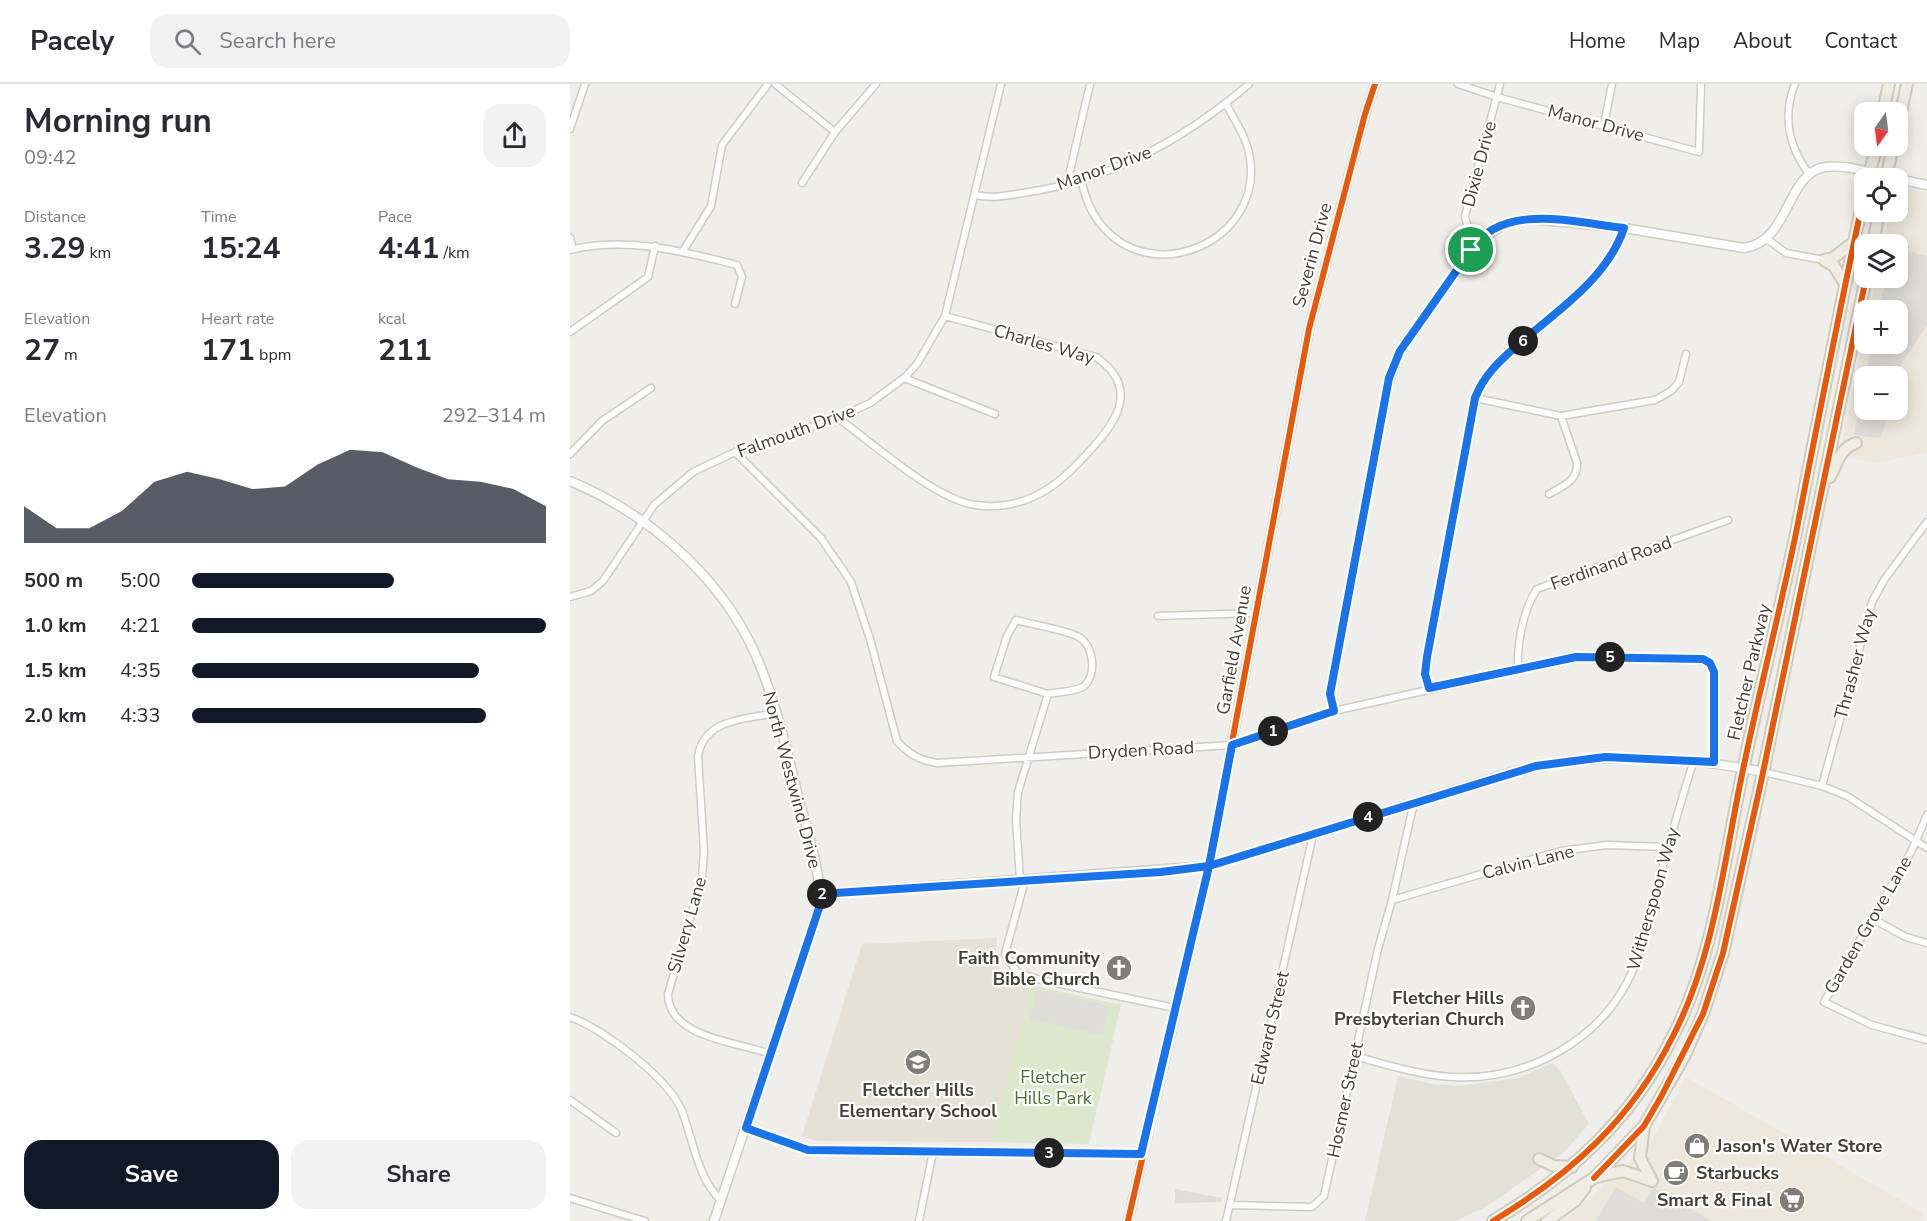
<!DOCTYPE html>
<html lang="en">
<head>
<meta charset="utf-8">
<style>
	body { margin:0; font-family:"Nunito Sans",sans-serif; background:#f2f2f3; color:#2b2b33; height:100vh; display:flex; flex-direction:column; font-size:22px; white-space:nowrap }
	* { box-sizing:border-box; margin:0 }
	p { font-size:20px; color:#7c7c81 }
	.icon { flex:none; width:33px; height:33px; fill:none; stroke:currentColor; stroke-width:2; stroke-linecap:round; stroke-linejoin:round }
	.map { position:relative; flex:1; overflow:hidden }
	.drawer { display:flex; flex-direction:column; background:#fff; width:570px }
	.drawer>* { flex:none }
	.needle { width:39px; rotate:194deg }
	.fabs { position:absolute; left:1284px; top:18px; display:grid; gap:12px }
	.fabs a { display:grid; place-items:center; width:54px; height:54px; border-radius:12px; background:#fff; box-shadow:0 3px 15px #0003; font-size:30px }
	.pin { position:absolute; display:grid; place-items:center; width:51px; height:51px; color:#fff; margin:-26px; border:3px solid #fff; border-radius:50%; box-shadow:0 2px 6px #0007 }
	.km { position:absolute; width:30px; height:30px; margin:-15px; border-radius:50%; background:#222; color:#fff; font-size:16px; line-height:30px; text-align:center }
	.round { display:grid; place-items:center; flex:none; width:63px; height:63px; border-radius:18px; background:#f2f2f3 }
	.head { display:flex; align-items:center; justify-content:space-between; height:102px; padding:0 24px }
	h1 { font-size:33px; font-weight:700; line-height:45px }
	.metrics { display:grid; grid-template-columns:repeat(3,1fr); gap:9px; height:102px; padding:6px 24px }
	.metrics div { display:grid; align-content:center }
	.metrics b { font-size:30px; font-weight:700 }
	.metrics small { font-size:16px; font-weight:400 }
	.metrics p { font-size:16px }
	.chart { height:168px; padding:12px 24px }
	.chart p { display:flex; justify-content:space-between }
	.chart svg { width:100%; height:108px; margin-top:6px; fill:#111827; opacity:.7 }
	.primary-button { display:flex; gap:12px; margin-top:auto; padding:12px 24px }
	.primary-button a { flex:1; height:69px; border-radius:18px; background:#111827; color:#fff; font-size:24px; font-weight:700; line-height:69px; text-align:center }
	.primary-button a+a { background:#f2f2f3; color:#2b2b33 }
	ul { padding:0 24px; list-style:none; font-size:20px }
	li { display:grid; grid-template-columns:96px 72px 1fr; align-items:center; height:45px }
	li i { height:15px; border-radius:8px; background:#111827 }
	header { display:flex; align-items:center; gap:36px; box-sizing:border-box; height:84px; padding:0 30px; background:#fff; border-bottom:2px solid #e1e1e2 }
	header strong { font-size:28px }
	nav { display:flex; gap:33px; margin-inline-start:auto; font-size:21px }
	.search { width:420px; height:54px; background:#f2f2f3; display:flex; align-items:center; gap:15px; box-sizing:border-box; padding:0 21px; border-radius:18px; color:#7c7c81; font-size:22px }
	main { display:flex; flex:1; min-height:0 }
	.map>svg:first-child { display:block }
</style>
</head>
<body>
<header>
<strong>Pacely</strong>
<div class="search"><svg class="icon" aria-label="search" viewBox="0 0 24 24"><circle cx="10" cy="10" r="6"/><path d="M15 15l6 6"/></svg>Search here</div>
<nav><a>Home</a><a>Map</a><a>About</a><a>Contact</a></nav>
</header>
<main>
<section class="drawer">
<div class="head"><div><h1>Morning run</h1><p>09:42</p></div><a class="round"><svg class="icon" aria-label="share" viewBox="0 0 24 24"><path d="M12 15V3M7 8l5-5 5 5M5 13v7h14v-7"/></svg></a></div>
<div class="metrics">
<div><p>Distance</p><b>3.29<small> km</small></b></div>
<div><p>Time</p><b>15:24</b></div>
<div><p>Pace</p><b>4:41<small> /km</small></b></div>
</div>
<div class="metrics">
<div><p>Elevation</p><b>27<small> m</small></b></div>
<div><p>Heart rate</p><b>171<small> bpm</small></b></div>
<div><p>kcal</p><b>211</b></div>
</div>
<div class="chart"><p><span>Elevation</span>292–314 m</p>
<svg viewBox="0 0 160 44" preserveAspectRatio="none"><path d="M0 44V29L10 38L20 38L30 31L40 19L50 15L60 18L70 22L80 21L90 12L100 6L110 7L120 13L130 18L140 19L150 22L160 29V44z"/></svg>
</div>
<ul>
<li><b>500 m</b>5:00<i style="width:57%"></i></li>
<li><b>1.0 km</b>4:21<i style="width:100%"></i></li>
<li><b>1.5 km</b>4:35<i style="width:81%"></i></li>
<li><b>2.0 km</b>4:33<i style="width:83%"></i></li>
</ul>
<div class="primary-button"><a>Save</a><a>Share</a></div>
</section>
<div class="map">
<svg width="1357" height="1137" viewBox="0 0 1357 1137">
	<rect width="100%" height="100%" fill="#efeeea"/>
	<!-- residential -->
	<path fill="#e3e0d8" d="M983,979L990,986L1019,1040L993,1069L914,1124L885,1137H795L828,992L862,1000L889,1002L948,994Z"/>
	<!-- commercial -->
	<path fill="#eee7db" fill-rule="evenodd" d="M1328,103L1357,109V368L1307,379L1276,374L1272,360L1294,251V260H1328V226H1300L1306,194H1328V160H1313L1320,128H1328ZM1294,292H1328V326H1294Z
		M1116,993L1353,1129L1350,1137H994L1081,1058Z"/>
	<!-- education -->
	<path fill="#e5e1d6" d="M427,854L426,869L431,888L442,898L460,905L421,1058L246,1057L232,1052L292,860Z"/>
	<!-- green -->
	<path fill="#dce7cc" d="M465,902L551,921L519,1060L421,1058L460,905Z"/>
	<!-- parking -->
	<path fill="#deddda" d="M1328,165L1357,172V241L1323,292H1295L1302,260H1328V226H1309L1316,194H1328Z
		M1294,293V326H1319L1311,354L1284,351Z
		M467,905L539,922L532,951L460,935Z
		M1046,1103L1074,1119L1083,1103L1142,1137H1026Z
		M605,1105L652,1114L651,1118L605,1119Z"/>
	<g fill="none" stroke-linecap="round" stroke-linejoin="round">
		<!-- minor casing -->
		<g stroke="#cdccc8" stroke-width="9">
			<path id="minor" d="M205,0L265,48
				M888,0L927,13L1129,68L1131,0
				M1225,0C1212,32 1219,63 1239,90
				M1034,41L1042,0
				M0,45L15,0
				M511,96C515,111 519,125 529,138C580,206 693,158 680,74C677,54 665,37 656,20
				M232,99L265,48L306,0
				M497,100L520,0
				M405,111C424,115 440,111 459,108C543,95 616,54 679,0
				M0,154L3,165
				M1197,155L1216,169L1254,176
				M906,159L898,145L895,132L930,0
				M0,166C57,152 111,167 167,181L172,193L165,220
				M113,167L141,122L152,61L198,0
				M0,248L78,193L85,162
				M334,294L425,330
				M905,314L991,332L1085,316L1101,307L1109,298L1116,270
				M268,334C304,360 363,414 405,421C425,424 445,421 463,413C485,403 500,388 516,371C545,340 572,305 526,273L375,232
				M165,368L251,454L281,498L300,555L327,657C338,670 350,677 367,679L662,661L764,627L1006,573L1138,577L1144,588V678
				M0,370L32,337L81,304
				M979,410C993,402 1008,397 1007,379L991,332
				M0,513L21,507L33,497L84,421L123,388L165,368L268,334L300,319L334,294L347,280L375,232L431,0
				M588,532L686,529
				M948,584C947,559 953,526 967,505L1158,436
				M859,604L855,590L857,573L905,314C915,289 932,275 951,258C989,226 1039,193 1054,144
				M764,627L760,610L817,302
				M1194,688L1252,702L1277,712L1357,764
				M1252,702L1302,518L1314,496L1357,438
				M1357,731L1341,768L1254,918L1302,941L1357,956
				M450,796L446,735L448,708L478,610C487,608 506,608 514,602C527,591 524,562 509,553C494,545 463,541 446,536L437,552L424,593L478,610
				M455,796L435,870L447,888L467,895L605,924
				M822,816L991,767L1037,761L1098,763
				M1301,834L1336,853L1357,859
				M0,933C33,944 99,995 112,1027C123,1055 128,1096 151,1116
				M198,969C166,958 98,953 98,910L132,793L134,768L128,672C134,634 177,635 207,629
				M785,972C817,981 849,991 883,993C957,997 1033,956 1063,886C1074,862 1079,834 1086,808C1098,763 1110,719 1124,676
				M0,1016L46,1049
				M176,1045L238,1066L571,1070
				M0,1114L75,1137
				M660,1121L742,1123L754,1112L808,865L822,816L844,718
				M349,1137L363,1068
				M656,1137L743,751"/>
		</g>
		<!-- tertiary casing -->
		<g stroke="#cdccc8" stroke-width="11">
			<path id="tertiary" d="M1328,95L1357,101
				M817,302L830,267L906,159L935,140L956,135L993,138L1054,144L1174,164C1220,158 1216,89 1255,83C1277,80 1305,90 1327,94
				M0,397C85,433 161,501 193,589C208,627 217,668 227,708C236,745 252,785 249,824L144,1137
				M250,810L639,782L949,686C1031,667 1112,672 1194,688
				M558,1137L639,782L739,245L795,30L805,0"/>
		</g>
		<!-- primary casing -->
		<g stroke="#d0caba" stroke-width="14">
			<path id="primary" d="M1313,28L1319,0
				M1328,42L1337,0
				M1298,94L1307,62
				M1316,94L1323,62
				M1303,160L1309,128
				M1254,176L1263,174L1284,158
				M1254,176L1264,182L1275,200
				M1260,393C1267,379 1270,364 1286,359
				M1074,1042L1070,1074L1082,1097
				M969,1075L984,1082L1002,1083
				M1026,1093L1053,1087L1082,1097
				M923,1137C1001,1090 1061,1036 1102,954C1146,870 1154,773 1174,681C1190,604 1210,527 1226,449C1248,336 1270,223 1294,111
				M957,1137L1024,1094L1074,1042L1114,973L1133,930L1153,869L1191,698L1296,194
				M977,1137L1005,1117L1015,1104"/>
		</g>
		<!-- minor -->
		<use href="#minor" stroke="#fdfcfc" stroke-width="6"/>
		<!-- tertiary -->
		<use href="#tertiary" stroke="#fdfcfc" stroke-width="8"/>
		<!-- primary -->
		<use href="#primary" stroke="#f0ece4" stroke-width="10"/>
		<!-- cycleway casing -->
		<g stroke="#fff" stroke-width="10">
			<path id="cycleway" d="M1024,1094L1074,1042L1092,1011L1133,930L1153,869L1191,698L1296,194
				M558,1137L639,782L739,245L795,30L805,0
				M923,1137C1001,1090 1061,1036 1102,954C1146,870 1154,773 1174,681C1190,604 1210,527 1226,449C1248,336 1270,223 1294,111"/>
		</g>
		<!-- cycleway -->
		<use href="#cycleway" stroke="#e8590c" stroke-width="6"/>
	</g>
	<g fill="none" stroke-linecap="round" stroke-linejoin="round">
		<!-- route casing -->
		<g stroke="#fff" stroke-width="12">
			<path id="route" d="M901,166L830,267L819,294L760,610L764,627L662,661L639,782L591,788L250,810L249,824L176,1044L238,1066L571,1070L639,782L966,682L1035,673L1144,678V588L1140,579L1133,575L1006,573L859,604L855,590L857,573L905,314C915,289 932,275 951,258C989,226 1038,193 1054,144C1006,139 933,117 901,166"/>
		</g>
		<!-- route -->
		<use href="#route" stroke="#1a73e8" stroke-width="8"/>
	</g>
	<!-- icons -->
	<defs>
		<g id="church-disc" transform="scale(1.35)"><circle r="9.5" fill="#807c76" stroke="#fff"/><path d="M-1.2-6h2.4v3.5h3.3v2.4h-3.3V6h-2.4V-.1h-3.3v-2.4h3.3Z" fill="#fff"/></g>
		<g id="school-disc" transform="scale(1.35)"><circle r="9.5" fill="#807c76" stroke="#fff"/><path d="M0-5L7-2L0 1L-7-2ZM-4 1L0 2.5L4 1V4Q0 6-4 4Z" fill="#fff"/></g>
		<g id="shop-disc" transform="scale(1.35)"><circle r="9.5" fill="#807c76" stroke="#fff"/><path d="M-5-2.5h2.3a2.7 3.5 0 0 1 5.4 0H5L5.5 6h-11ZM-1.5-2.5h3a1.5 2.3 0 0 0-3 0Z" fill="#fff"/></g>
		<g id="cafe-disc" transform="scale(1.35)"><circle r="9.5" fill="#807c76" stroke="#fff"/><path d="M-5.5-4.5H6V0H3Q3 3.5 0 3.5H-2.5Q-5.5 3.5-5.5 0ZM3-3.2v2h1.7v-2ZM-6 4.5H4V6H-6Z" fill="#fff"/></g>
		<g id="supermarket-disc" transform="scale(1.35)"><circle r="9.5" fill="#807c76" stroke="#fff"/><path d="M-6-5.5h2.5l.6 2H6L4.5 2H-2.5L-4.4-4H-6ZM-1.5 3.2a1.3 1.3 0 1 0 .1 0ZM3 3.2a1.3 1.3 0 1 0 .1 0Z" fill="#fff"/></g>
	</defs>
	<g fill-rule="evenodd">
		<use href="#church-disc" x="549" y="884"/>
		<use href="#church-disc" x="953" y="924"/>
		<use href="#school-disc" x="348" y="978"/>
		<use href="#shop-disc" x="1127" y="1062"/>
		<use href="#cafe-disc" x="1106" y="1089"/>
		<use href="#supermarket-disc" x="1222" y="1116"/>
	</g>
	<g text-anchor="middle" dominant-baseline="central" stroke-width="4.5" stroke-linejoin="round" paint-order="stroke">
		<!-- street labels -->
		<g font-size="18" fill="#443f37" stroke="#fff">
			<text transform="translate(1026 39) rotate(15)">Manor Drive</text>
			<text transform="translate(909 80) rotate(-75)">Dixie Drive</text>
			<text transform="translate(534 84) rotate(-20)">Manor Drive</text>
			<text transform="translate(742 171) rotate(-75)">Severin Drive</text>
			<text transform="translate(474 260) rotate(16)">Charles Way</text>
			<text transform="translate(226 347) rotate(-20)">Falmouth Drive</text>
			<text transform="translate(1041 479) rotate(-20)">Ferdinand Road</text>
			<text transform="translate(664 566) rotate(-80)">Garfield Avenue</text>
			<text transform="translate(1285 580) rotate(-75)">Thrasher Way</text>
			<text transform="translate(1179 588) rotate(-77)">Fletcher Parkway</text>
			<text transform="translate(571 666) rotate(-3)">Dryden Road</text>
			<text transform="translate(222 696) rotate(75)">North Westwind Drive</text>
			<text transform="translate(958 778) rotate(-14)">Calvin Lane</text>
			<text transform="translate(1083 815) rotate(-74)">Witherspoon Way</text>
			<text transform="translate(117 841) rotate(-74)">Silvery Lane</text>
			<text transform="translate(1298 841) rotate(-60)">Garden Grove Lane</text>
			<text transform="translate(700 944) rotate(-77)">Edward Street</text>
			<text transform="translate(775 1016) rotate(-78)">Hosmer Street</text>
		</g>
		<!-- poi labels -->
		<g font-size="18" font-weight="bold" fill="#443f37" stroke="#fff" text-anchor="end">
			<text x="530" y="874">Faith Community<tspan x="530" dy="21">Bible Church</tspan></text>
			<text x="934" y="914">Fletcher Hills<tspan x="934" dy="21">Presbyterian Church</tspan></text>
			<text x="348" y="1006" text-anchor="middle">Fletcher Hills<tspan x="348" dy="21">Elementary School</tspan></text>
			<text x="1146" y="1062" text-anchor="start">Jason's Water Store</text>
			<text x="1126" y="1089" text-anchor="start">Starbucks</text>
			<text x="1202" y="1116">Smart &amp; Final</text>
		</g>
		<!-- park labels -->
		<g font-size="18" fill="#477030" stroke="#fff">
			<text x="483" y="993">Fletcher<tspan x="483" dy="21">Hills Park</tspan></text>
		</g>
	</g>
</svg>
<div class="fabs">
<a><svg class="needle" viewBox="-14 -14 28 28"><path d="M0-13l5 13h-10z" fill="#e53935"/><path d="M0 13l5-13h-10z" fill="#7c7c81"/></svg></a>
<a><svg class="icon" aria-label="locate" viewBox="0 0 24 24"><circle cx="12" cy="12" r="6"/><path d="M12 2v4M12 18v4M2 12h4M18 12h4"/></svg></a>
<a><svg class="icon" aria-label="layers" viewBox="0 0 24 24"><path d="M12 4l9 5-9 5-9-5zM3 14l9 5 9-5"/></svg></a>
<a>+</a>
<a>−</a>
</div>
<div class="pin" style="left:901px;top:166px;background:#1e9e55"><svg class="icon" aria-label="arrive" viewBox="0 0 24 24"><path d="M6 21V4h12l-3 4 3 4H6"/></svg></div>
<b class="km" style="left:703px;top:647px">1</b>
<b class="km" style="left:252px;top:810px">2</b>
<b class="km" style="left:479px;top:1069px">3</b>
<b class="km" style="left:798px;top:733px">4</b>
<b class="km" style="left:1040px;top:573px">5</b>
<b class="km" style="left:953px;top:257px">6</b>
</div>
</main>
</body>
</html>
